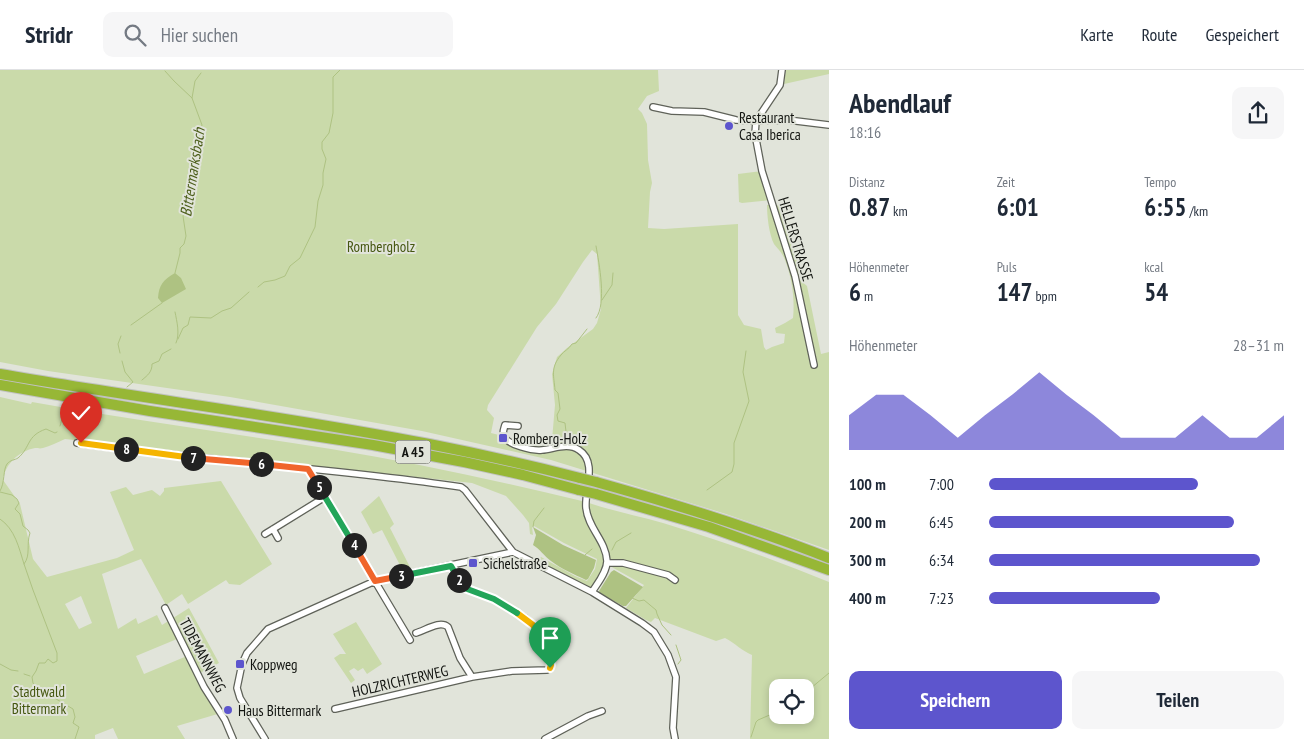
<!DOCTYPE html>
<html lang="de">
<head>
<meta charset="utf-8">
<style>
	body { margin:0; font-family:"PT Sans Narrow",sans-serif; background:#f6f6f7; color:#1f2937; height:100vh; display:flex; flex-direction:column; font-size:19px; white-space:nowrap }
	* { box-sizing:border-box; margin:0 }
	p { font-size:16px; color:#747a83 }
	.icon { flex:none; width:28px; height:28px; fill:none; stroke:currentColor; stroke-width:2; stroke-linecap:round; stroke-linejoin:round }
	.map { position:relative; flex:1; overflow:hidden }
	.side { display:flex; flex-direction:column; background:#fff; width:475px }
	.side>* { flex:none }
	.fabs { position:absolute; left:769px; top:609px; display:grid; gap:10px }
	.fabs a { display:grid; place-items:center; width:45px; height:45px; border-radius:10px; background:#fff; box-shadow:0 2px 8px #0003; font-size:25px }
	.pin { position:absolute; display:grid; place-items:center; width:42px; height:42px; color:#fff; margin:-51px -21px; border-radius:50% 50% 50% 0; rotate:-45deg; box-shadow:0 0 5px #0007 }
	.pin .icon { rotate:45deg }
	.km { position:absolute; width:25px; height:25px; margin:-12px; border-radius:50%; background:#222; color:#fff; font-size:14px; line-height:25px; text-align:center }
	.round { display:grid; place-items:center; flex:none; width:52px; height:52px; border-radius:10px; background:#f6f6f7 }
	.overview { display:flex; align-items:center; justify-content:space-between; height:85px; padding:0 20px }
	h1 { font-size:28px; font-weight:700; line-height:38px }
	.metrics { display:grid; grid-template-columns:repeat(3,1fr); gap:8px; height:85px; padding:5px 20px }
	.metrics div { display:grid; align-content:center }
	.metrics b { font-size:25px; font-weight:700 }
	.metrics small { font-size:14px; font-weight:400 }
	.metrics p { font-size:14px }
	.chart { height:140px; padding:10px 20px }
	.chart p { display:flex; justify-content:space-between }
	.chart svg { width:100%; height:90px; margin-top:5px; fill:#5d55cd; opacity:.7 }
	.button { display:flex; gap:10px; margin-top:auto; padding:10px 20px }
	.button a { flex:1; height:58px; border-radius:10px; background:#5d55cd; color:#fff; font-size:20px; font-weight:700; line-height:58px; text-align:center }
	.button a+a { background:#f6f6f7; color:#1f2937 }
	ul { padding:0 20px; list-style:none; font-size:16px }
	li { display:grid; grid-template-columns:80px 60px 1fr; align-items:center; height:38px }
	li i { height:12px; border-radius:6px; background:#5d55cd }
	header { display:flex; align-items:center; gap:30px; box-sizing:border-box; height:70px; padding:0 25px; background:#fff; border-bottom:1px solid #e0e1e3 }
	header strong { font-size:24px }
	nav { display:flex; gap:28px; margin-inline-start:auto; font-size:18px }
	.search { width:350px; height:45px; background:#f6f6f7; display:flex; align-items:center; gap:12px; box-sizing:border-box; padding:0 18px; border-radius:10px; color:#747a83; font-size:19px }
	main { display:flex; flex:1; min-height:0 }
	.map>svg:first-child { display:block }
</style>
</head>
<body>
<header>
<strong>Stridr</strong>
<div class="search"><svg class="icon" aria-label="search" viewBox="0 0 24 24"><circle cx="10" cy="10" r="6"/><path d="M15 15l6 6"/></svg>Hier suchen</div>
<nav><a>Karte</a><a>Route</a><a>Gespeichert</a></nav>
</header>
<main>
<div class="map">
<svg width="829" height="669" viewBox="0 0 829 669">
	<rect width="100%" height="100%" fill="#e1e4da"/>
	<!-- green -->
	<path fill="#cadaaa" fill-rule="evenodd" d="M0,0H658L659,21L647,26L638,39L642,43L647,54L648,90L652,113L650,122L648,158L664,159L738,154V245L744,255L761,259L764,277L766,280L772,277L784,273L785,264L776,263L775,258L785,253L793,248C795,229 792,208 785,190C783,184 778,179 774,174C769,164 767,146 767,135H776L783,136L784,152L787,157L789,170L798,186L799,209L807,216L821,284L829,282V480L726,444L551,390L422,361L230,327L48,301L0,292ZM592,180L597,184L601,239L597,253L593,259L567,278L557,287L552,304L555,335L552,370L545,377L509,370L505,363L499,365L491,363L494,348L487,340L488,335L537,257L556,234L583,192Z
		M786,0H829V4L784,14Z
		M762,101L771,130L742,133L739,132L738,104Z
		M0,327L31,334L32,332C131,350 231,363 331,379C415,393 499,411 582,431L603,481L604,493L602,501L593,517L589,519L545,497L538,490L541,487L575,506L587,511L595,499L597,489L564,473L534,456L532,457L533,465L530,464L529,453L523,445L506,426L472,413L65,369C58,372 50,376 43,378C39,379 39,378 35,378C19,381 5,394 3,410L20,434L33,489L47,507L117,488L134,480L110,422L126,417L133,425L152,420L160,426L164,421V418L221,411L272,494L240,515L229,514L226,510L188,534L182,524L166,535L141,489L102,504L118,559L136,548L138,554L157,545L162,555L189,538L219,593L198,604L221,643L177,656L185,669H118L113,658L95,665V669H0ZM81,526L92,553L79,559L65,534ZM177,569L187,586L144,604L136,586Z
		M379,426L394,454L390,458L412,501L404,503L382,460L373,464L361,442Z
		M589,433C613,441 638,446 663,453C719,470 775,490 829,512V669H750L752,585C742,581 735,573 725,568L716,571L655,548L651,552L646,550L626,538L644,515L610,496L598,461L591,449L588,438ZM778,618H805V645H778Z
		M356,552L382,594L367,604L363,598L358,601L354,598L349,601L355,610L351,613L334,588L340,584H346L333,564Z"/>
	<!-- water -->
	<path fill="#aec282" d="M175,203L181,208L186,219L162,233L158,228C159,215 163,210 175,203Z
		M533,457L563,475L596,490L594,498L588,509L586,510C574,504 561,499 551,491C544,486 540,479 533,475L536,465Z
		M614,500L643,517L626,536H623L600,523L599,521L611,502Z"/>
	<g fill="none" stroke-linecap="round" stroke-linejoin="round">
		<!-- stream -->
		<path stroke="#aec282" stroke-width="1" d="M165,1L174,11L192,28
			M175,203L180,183V178L184,174L186,166L183,146L190,128V107L202,55L192,28L195,11L201,3
			M258,217L264,212L275,210L285,206L290,196L300,188L315,157L318,131L323,115V103L326,89L322,79V72L329,63L333,43V7L340,0
			M602,230L612,215L613,203
			M175,242C177,252 180,264 176,273
			M596,248C607,234 599,193 596,176
			M131,255L162,233
			M178,269L183,258L188,255L190,247L211,248L222,241L231,238L249,222
			M120,283L118,274L121,266
			M122,291L125,302L133,312L127,317
			M142,310C148,305 152,302 152,294L159,291L162,284L171,279
			M60,356C61,353 62,347 64,344C68,334 84,342 92,339
			M567,370L565,353L558,351L557,345L560,339L558,323L555,320C554,306 550,298 561,285C564,281 569,279 572,274L576,273L587,259
			M707,420L732,402L734,394V373L749,331L743,302L746,281
			M0,421C5,413 3,399 7,394C10,390 15,390 18,388C31,377 26,366 46,359L55,363L57,362
			M0,422L12,425L17,429L19,433L15,439L20,444L23,456L28,460L30,463C26,474 31,485 24,494L33,520L57,583V591L53,593L48,589L45,593H39L36,601L32,607L33,613L39,622L46,623L73,639L75,647L73,653L79,657L75,669
			M0,449C15,459 19,478 24,494
			M533,457L534,451L544,438
			M612,480L616,472L631,463
			M585,485L592,479
			M632,528L639,531L644,530L656,540L657,544L662,555L671,565
			M676,575L681,590L678,594
			M0,594L11,600L18,601
			M24,604L30,606
			M805,623L829,603
			M751,667L756,652L758,650L772,644L778,638"/>
		<!-- minor casing -->
		<g stroke="#5f6259" stroke-width="8">
			<path id="minor" d="M782,0L780,15L756,51L755,64L762,101L795,206L814,295
				M653,37L672,41L704,42L736,50L756,51L788,50L829,55
				M518,356L505,355C504,359 502,362 504,366C507,375 533,381 542,380C554,379 568,372 579,380C598,392 584,421 586,438C588,458 606,471 607,491C607,502 597,514 592,522
				M77,373C205,391 334,398 461,417L465,420L513,482L592,522L642,553L654,562L668,585L676,607L673,658L675,669
				M308,399L410,570
				M273,459L278,468
				M265,464L325,427
				M607,493H623L668,505L675,510
				M165,538L204,617L225,650L233,669
				M416,563C426,560 440,550 448,557L460,588L472,607
				M335,639L472,607L512,601L547,600L550,598L551,595L547,580L533,555L525,548L494,529L462,517L451,496
				M265,669L240,628L237,618L242,594L247,583L268,559L375,511L513,482
				M545,669L588,646L602,641"/>
		</g>
		<!-- motorway casing -->
		<g stroke="#c1c2c1" stroke-width="12">
			<path id="motorway" d="M0,304C143,329 287,346 429,374C480,384 530,395 580,408
				M0,315L150,341L373,375L464,392L523,405L579,420
				M596,412C675,434 753,458 829,488
				M596,424L709,457L829,500"/>
		</g>
		<!-- minor -->
		<use href="#minor" stroke="#fff" stroke-width="5.5"/>
		<!-- motorway -->
		<use href="#motorway" stroke="#97b736" stroke-width="10"/>
		<!-- motorway-bridge casing -->
		<g stroke="#c1c2c1" stroke-width="12" stroke-linecap="butt">
			<path id="motorway-bridge" d="M580,408L596,412
				M579,420L596,424"/>
		</g>
		<!-- motorway-bridge -->
		<use href="#motorway-bridge" stroke="#97b736" stroke-width="10"/>
	</g>
	<g fill="none" stroke-linecap="round" stroke-linejoin="round">
		<!-- split-1 casing -->
		<g stroke="#fff" stroke-width="10">
			<path id="split-1" d="M517,543L533,555L547,580L551,595L550,598"/>
		</g>
		<!-- split-2 casing -->
		<g stroke="#fff" stroke-width="10">
			<path id="split-2" d="M459,510L462,517L494,529L517,543"/>
		</g>
		<!-- split-3 casing -->
		<g stroke="#fff" stroke-width="10">
			<path id="split-3" d="M401,506L451,496L459,510"/>
		</g>
		<!-- split-4 casing -->
		<g stroke="#fff" stroke-width="10">
			<path id="split-4" d="M354,475L375,511L401,506"/>
		</g>
		<!-- split-5 casing -->
		<g stroke="#fff" stroke-width="10">
			<path id="split-5" d="M319,417L354,475"/>
		</g>
		<!-- split-6 casing -->
		<g stroke="#fff" stroke-width="10">
			<path id="split-6" d="M261,394L308,399L319,417"/>
		</g>
		<!-- split-7 casing -->
		<g stroke="#fff" stroke-width="10">
			<path id="split-7" d="M193,388L261,394"/>
		</g>
		<!-- split-8 casing -->
		<g stroke="#fff" stroke-width="10">
			<path id="split-8" d="M126,379L193,388"/>
		</g>
		<!-- split-9 casing -->
		<g stroke="#fff" stroke-width="10">
			<path id="split-9" d="M81,373L126,379"/>
		</g>
		<!-- split-1 -->
		<use href="#split-1" stroke="#f5b400" stroke-width="6"/>
		<!-- split-2 -->
		<use href="#split-2" stroke="#22a559" stroke-width="6"/>
		<!-- split-3 -->
		<use href="#split-3" stroke="#22a559" stroke-width="6"/>
		<!-- split-4 -->
		<use href="#split-4" stroke="#f0652b" stroke-width="6"/>
		<!-- split-5 -->
		<use href="#split-5" stroke="#22a559" stroke-width="6"/>
		<!-- split-6 -->
		<use href="#split-6" stroke="#f0652b" stroke-width="6"/>
		<!-- split-7 -->
		<use href="#split-7" stroke="#f0652b" stroke-width="6"/>
		<!-- split-8 -->
		<use href="#split-8" stroke="#f5b400" stroke-width="6"/>
		<!-- split-9 -->
		<use href="#split-9" stroke="#f5b400" stroke-width="6"/>
	</g>
	<!-- markers -->
	<g fill="#5d55cd" stroke="#e1e4da" stroke-width="2">
		<circle cx="729" cy="56" r="5"/>
		<rect x="498" y="363" width="10" height="10" rx="2.5"/>
		<rect x="468" y="488" width="10" height="10" rx="2.5"/>
		<rect x="235" y="589" width="10" height="10" rx="2.5"/>
		<circle cx="228" cy="640" r="5"/>
	</g>
	<g text-anchor="middle" dominant-baseline="central" stroke-width="4" stroke-linejoin="round" paint-order="stroke">
		<!-- shield labels -->
		<rect fill="#e1e4da" stroke="#50524d" stroke-width="1" x="395.5" y="370.5" width="35" height="23" rx="4"/>
		<g font-size="14" font-weight="bold" fill="#121410">
			<text x="413" y="382">A 45</text>
		</g>
		<!-- poi labels -->
		<g font-size="15" fill="#121410" stroke="#e1e4da" text-anchor="start">
			<text x="739" y="47">Restaurant<tspan x="739" dy="17">Casa Iberica</tspan></text>
			<text x="513" y="368">Romberg-Holz</text>
			<text x="483" y="493">Sichelstraße</text>
			<text x="250" y="594">Koppweg</text>
			<text x="238" y="640">Haus Bittermark</text>
		</g>
		<!-- street labels -->
		<g font-size="15" fill="#121410" stroke="#e1e4da">
			<text transform="translate(796 169) rotate(73)">HELLERSTRASSE</text>
			<text transform="translate(203 585) rotate(62)">TIDEMANNWEG</text>
			<text transform="translate(400 611) rotate(-13)">HOLZRICHTERWEG</text>
		</g>
		<!-- park labels -->
		<g font-size="15" fill="#455710" stroke="#e1e4da">
			<text x="381" y="176">Rombergholz</text>
			<text x="39" y="621">Stadtwald<tspan x="39" dy="17">Bittermark</tspan></text>
		</g>
		<!-- water labels -->
		<g font-size="16" font-style="italic" fill="#4c5e1a" stroke="#e1e4da">
			<text transform="translate(192 102) rotate(-81)">Bittermarksbach</text>
		</g>
	</g>
</svg>
<div class="fabs">
<a><svg class="icon" aria-label="locate" viewBox="0 0 24 24"><circle cx="12" cy="12" r="6"/><path d="M12 2v4M12 18v4M2 12h4M18 12h4"/></svg></a>
</div>
<div class="pin" style="left:550px;top:598px;background:#1e9e55"><svg class="icon" aria-label="arrive" viewBox="0 0 24 24"><path d="M6 21V4h12l-3 4 3 4H6"/></svg></div>
<div class="pin" style="left:81px;top:373px;background:#d93025"><svg class="icon" aria-label="check" viewBox="0 0 24 24"><path d="M5 12l5 5 9-10"/></svg></div>
<b class="km" style="left:459px;top:510px">2</b>
<b class="km" style="left:401px;top:506px">3</b>
<b class="km" style="left:354px;top:475px">4</b>
<b class="km" style="left:319px;top:417px">5</b>
<b class="km" style="left:261px;top:394px">6</b>
<b class="km" style="left:193px;top:388px">7</b>
<b class="km" style="left:126px;top:379px">8</b>
</div>
<section class="side">
<div class="overview"><div><h1>Abendlauf</h1><p>18:16</p></div><a class="round"><svg class="icon" aria-label="share" viewBox="0 0 24 24"><path d="M12 15V3M7 8l5-5 5 5M5 13v7h14v-7"/></svg></a></div>
<div class="metrics">
<div><p>Distanz</p><b>0.87<small> km</small></b></div>
<div><p>Zeit</p><b>6:01</b></div>
<div><p>Tempo</p><b>6:55<small> /km</small></b></div>
</div>
<div class="metrics">
<div><p>Höhenmeter</p><b>6<small> m</small></b></div>
<div><p>Puls</p><b>147<small> bpm</small></b></div>
<div><p>kcal</p><b>54</b></div>
</div>
<div class="chart"><p><span>Höhenmeter</span>28–31 m</p>
<svg viewBox="0 0 160 44" preserveAspectRatio="none"><path d="M0 44V27L10 17L20 17L30 27L40 38L50 27L60 17L70 6L80 17L90 27L100 38L110 38L120 38L130 27L140 38L150 38L160 27V44z"/></svg>
</div>
<ul>
<li><b>100 m</b>7:00<i style="width:71%"></i></li>
<li><b>200 m</b>6:45<i style="width:83%"></i></li>
<li><b>300 m</b>6:34<i style="width:92%"></i></li>
<li><b>400 m</b>7:23<i style="width:58%"></i></li>
</ul>
<div class="button"><a>Speichern</a><a>Teilen</a></div>
</section>
</main>
</body>
</html>
